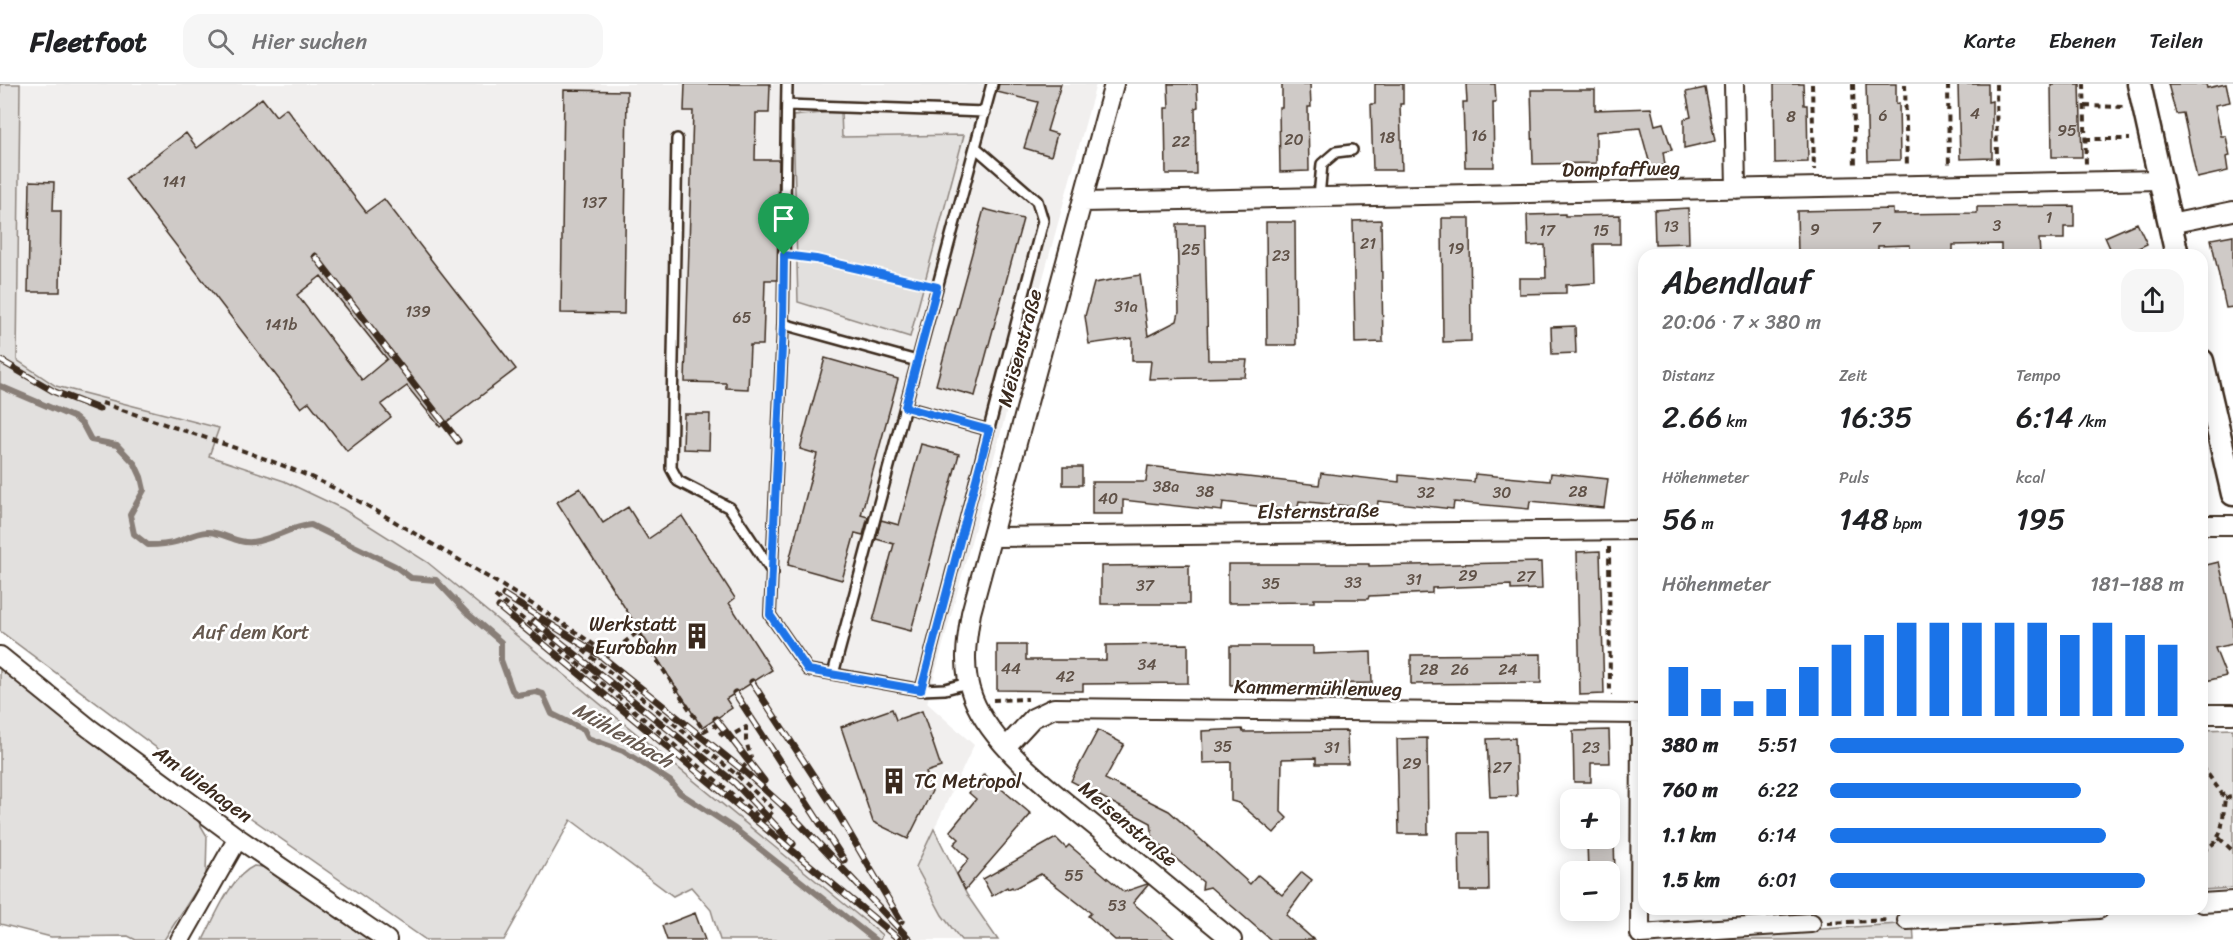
<!DOCTYPE html>
<html lang="de">
<head>
<meta charset="utf-8">
<style>
	body { margin:0; font-family:Sriracha,sans-serif; background:#f6f6f6; color:#202124; height:100vh; display:flex; flex-direction:column; font-size:22px; white-space:nowrap }
	* { box-sizing:border-box; margin:0 }
	p { font-size:20px; color:#757577 }
	.icon { flex:none; width:33px; height:33px; fill:none; stroke:currentColor; stroke-width:2; stroke-linecap:round; stroke-linejoin:round }
	.map { position:relative; flex:1; overflow:hidden }
	.sheet { position:absolute; left:1638px; top:165px; width:570px; height:666px; display:flex; flex-direction:column; background:#fff; border-radius:18px; box-shadow:0 3px 15px #0003 }
	.sheet>* { flex:none }
	.controls { position:absolute; left:1560px; top:705px; display:grid; gap:12px }
	.controls a { display:grid; place-items:center; width:60px; height:60px; border-radius:12px; background:#fff; box-shadow:0 3px 15px #0003; font-size:30px }
	.pin { position:absolute; display:grid; place-items:center; width:51px; height:51px; color:#fff; margin:-62px -26px; border-radius:50% 50% 50% 0; rotate:-45deg; box-shadow:0 0 6px #0007 }
	.pin .icon { rotate:45deg }
	.round { display:grid; place-items:center; flex:none; width:63px; height:63px; border-radius:18px; background:#f6f6f6 }
	.head { display:flex; align-items:center; justify-content:space-between; height:102px; padding:0 24px }
	h1 { font-size:33px; font-weight:600; line-height:45px }
	.metrics { display:grid; grid-template-columns:repeat(3,1fr); gap:9px; height:102px; padding:6px 24px }
	.metrics div { display:grid; align-content:center }
	.metrics b { font-size:30px; font-weight:600 }
	.metrics small { font-size:16px; font-weight:400 }
	.metrics p { font-size:16px }
	.chart { height:168px; padding:12px 24px }
	.chart p { display:flex; justify-content:space-between }
	.chart svg { width:100%; height:108px; margin-top:6px; stroke:#1a73e8; stroke-width:6 }
	ul { padding:0 24px; list-style:none; font-size:20px }
	li { display:grid; grid-template-columns:96px 72px 1fr; align-items:center; height:45px }
	li i { height:15px; border-radius:8px; background:#1a73e8 }
	header { display:flex; align-items:center; gap:36px; box-sizing:border-box; height:84px; padding:0 30px; background:#fff; border-bottom:2px solid #e0e0e0 }
	header strong { font-size:28px }
	nav { display:flex; gap:33px; margin-inline-start:auto; font-size:21px }
	.search { width:420px; height:54px; background:#f6f6f6; display:flex; align-items:center; gap:15px; box-sizing:border-box; padding:0 21px; border-radius:18px; color:#757577; font-size:22px }
	.map>svg:first-child { display:block }
</style>
</head>
<body>
<header>
<strong>Fleetfoot</strong>
<div class="search"><svg class="icon" aria-label="search" viewBox="0 0 24 24"><circle cx="10" cy="10" r="6"/><path d="M15 15l6 6"/></svg>Hier suchen</div>
<nav><a>Karte</a><a>Ebenen</a><a>Teilen</a></nav>
</header>
<div class="map">
<svg width="2233" height="856" viewBox="0 0 2233 856">
	<rect width="100%" height="100%" fill="#fff"/>
	<filter id="ink" filterUnits="userSpaceOnUse"><feTurbulence type="fractalNoise" baseFrequency=".0167" numOctaves="2"/><feDisplacementMap in="SourceGraphic" scale="12" xChannelSelector="R" yChannelSelector="G"/><feConvolveMatrix kernelMatrix="1 2 1 2 8 2 1 2 1" color-interpolation-filters="sRGB"/></filter>
	<g filter="url(#ink)">
		<!-- built -->
		<path fill="#f1efee" d="M20,0H1096L927,619L974,661L916,783L942,831L961,856H880L882,851L427,478L343,425L284,397L209,372L218,344L56,302L17,276Z"/>
		<!-- green -->
		<path fill="#e2e0de" stroke="#8e857e" stroke-width="1.5" d="M0,0H20L17,276L56,302L219,344L209,372L284,397L343,425L427,478L882,851L880,856H720L711,826L691,803L673,812L571,736L504,856H426L241,727L0,547Z
			M841,27L842,53L964,51L910,253L798,218L793,32Z
			M0,582L191,725L207,752L206,791L164,856H136L128,852L51,853L0,840Z
			M2233,645V804L2202,806V646Z
			M934,745L967,811L998,856H961L942,831L916,783Z
			M254,782L270,784L373,856H203C215,833 230,793 254,782Z
			M1913,839L1914,856H1656Z"/>
		<g fill="none" stroke-linecap="round" stroke-linejoin="round">
			<!-- stream -->
			<path stroke="#887e77" stroke-width="6" d="M0,302L75,334L83,341L91,356L117,361L135,380L141,393L144,406L130,431L134,450L148,461C157,461 166,461 176,458C185,455 197,448 207,448C223,448 237,460 252,458C273,456 291,442 311,441L395,482L411,494L436,496L466,528L501,558V576L512,606L517,611L536,608L543,610L552,630L584,646L588,654L623,667L670,697L680,709L735,745L875,856"/>
		</g>
		<!-- building -->
		<path fill="#cfcac7" stroke="#3b2a1e" stroke-width="1.5" fill-rule="evenodd" d="M685,0H770L769,29H756L755,76H779L777,196H765L763,261H750L748,305L726,304V299L685,298L693,27H684Z
			M999,0H1061L1047,47L1057,50L1051,72L1024,64L1038,18L997,8Z
			M1168,0H1197L1198,23L1195,24L1196,90H1166L1165,24H1169Z
			M1282,0H1310L1311,23H1308L1309,87L1280,88L1279,23H1282Z
			M1375,0H1403V20H1400L1402,86H1373L1371,20H1375Z
			M1466,0H1495L1496,18H1493L1494,83H1465L1463,18H1467Z
			M1774,0H1803L1804,21H1807L1808,78L1775,79Z
			M1866,0H1896V20L1899,19L1900,76L1868,77Z
			M1958,0H1988V18L1992,17V74L1960,75Z
			M2051,0H2080L2082,73H2052Z
			M2168,0H2206L2207,4L2226,0L2230,18L2215,21L2221,52H2226L2230,72L2226,73L2228,87L2197,94L2183,29L2176,30Z
			M1705,4L1715,57L1684,64V35L1691,33L1686,8Z
			M564,6L627,7L624,230L561,229Z
			M1531,6H1595V26L1651,24L1655,41L1663,39L1672,66L1663,68L1665,81L1651,84L1640,44L1596,48V79L1533,80Z
			M262,14L276,32L286,24L366,128L384,115L516,285L440,343L407,302L381,321L391,333L347,367L309,318L301,324L125,95L186,49L197,64ZM321,192L387,275L362,296L297,211Z
			M30,97L54,98L53,127H61L60,208H28Z
			M2074,122V143H2064V155H2039L2040,171H2001V160L1953,161V171H1910V161L1878,162V171H1798L1797,127L1893,125V130L1977,129V123Z
			M1688,124L1689,159L1655,160L1654,126Z
			M984,125L1023,135L975,312L936,301Z
			M1565,130V132L1620,131V160H1594L1595,199L1566,201V209L1519,210V194H1546L1545,161L1528,162L1527,131Z
			M1442,134H1470L1471,257L1443,258Z
			M1381,136L1383,258L1355,259L1353,137Z
			M1266,138H1295L1296,261H1267Z
			M2137,139L2147,160L2124,171H2113L2105,153Z
			M1177,140H1205L1208,276H1247L1245,293L1149,295L1151,277H1132V254L1089,260L1085,232L1094,199L1140,191L1148,252L1177,237L1179,228Z
			M2233,151V223L2226,224L2211,155Z
			M1575,242L1576,269L1552,270L1551,243Z
			M825,274L898,295L861,431L868,433L863,451L855,449L842,496L788,481L817,370L800,365Z
			M684,330H710L709,366L683,365Z
			M921,360L959,370L911,547L873,537L894,460L876,455L881,436L899,441Z
			M1148,382L1319,401L1321,389L1399,398V391L1474,398L1475,390L1550,397L1551,389L1608,395L1604,424L1530,417L1529,425L1454,418L1453,425L1378,417L1377,425L1299,417L1297,427L1223,418L1222,427L1123,416V430H1092V398H1146Z
			M1063,383H1082V401H1063Z
			M580,404L603,439L628,423L648,455L682,432L735,514L729,519L772,586L726,615L732,624L702,644L557,418Z
			M1600,467L1604,610L1580,611L1577,468Z
			M1541,478L1542,505L1511,506V501L1432,504V509L1369,512L1368,515H1314V518L1228,519V480H1369V482Z
			M2219,478L2233,539V560L2215,564L2226,592L2202,598V482Z
			M1189,481V520H1101V482Z
			M1188,560V599L1083,600V607L997,606V561H1026V576H1106V561Z
			M1230,562H1313V570L1371,568L1372,599L1230,601Z
			M1541,570V599L1411,600V571Z
			M892,625L896,636L922,627L941,683L926,688L932,707L908,755L873,738L841,643Z
			M1242,645L1243,648L1347,647L1348,680H1316V674L1282,675L1281,728L1287,734L1274,749L1239,719L1231,717V678L1203,679L1202,647Z
			M1098,646L1124,660L1105,695L1169,727L1250,800L1258,791L1282,811L1302,788L1312,796L1286,831L1314,856H1271L1210,803L1202,805L1203,798L1153,755L1151,739L1071,697Z
			M1609,646L1610,679H1591V698H1574L1573,647Z
			M1427,654L1428,750H1399L1397,655Z
			M1515,654L1517,712L1490,713L1487,655Z
			M984,690L1031,730L965,806L957,790L969,775L954,760L959,755L950,747L976,715L969,709Z
			M1459,749H1488L1489,807H1460Z
			M1056,754L1066,764L1069,761L1124,808L1147,800L1148,801L1133,819L1176,856H1115L1088,832L1091,829L1041,790L1013,805L1012,803L1008,805L1007,803L992,812L983,795Z
			M1587,758H1614L1615,788H1588Z
			M695,829L705,856H667L662,842Z"/>
		<g fill="none" stroke-linecap="round" stroke-linejoin="round">
			<!-- service casing -->
			<g stroke="#3b2a1e" stroke-width="14">
				<path id="service" d="M787,21L985,28
					M677,55L671,384L678,397L730,424L773,489
					M1319,113L1322,80L1336,68L1352,66
					M783,240L787,0
					M905,323L989,346
					M833,590L808,586L770,531L783,240L917,277
					M968,599L945,605L921,606L833,590L992,0
					M921,606L1043,137L1037,117L975,63"/>
			</g>
			<!-- minor casing -->
			<g stroke="#3b2a1e" stroke-width="22">
				<path id="minor" d="M1114,0L971,529C966,558 962,586 973,614C993,665 1060,713 1102,748C1145,784 1188,820 1232,856
					M1734,0L1736,105
					M1083,118L2160,96
					M2170,140L2233,127
					M2202,441H2233
					M992,453L1644,446
					M0,572L89,644L238,754L387,856
					M1641,630L1640,850L1811,839
					M2202,630H2233
					M1007,662L1033,634L1054,624L1644,630
					M2202,819L2233,817
					M1907,836L2099,825
					M180,856L238,754"/>
			</g>
			<!-- tertiary casing -->
			<g stroke="#3b2a1e" stroke-width="27">
				<path id="tertiary" d="M2139,0L2177,171
					M2202,277L2233,410"/>
			</g>
			<!-- path -->
			<path stroke="#3b2a1e" stroke-width="4" stroke-dasharray="6 4.5" stroke-linecap="butt" d="M1812,0L1814,86
				M1853,0L1855,83
				M1905,0L1907,83
				M1948,0L1949,83
				M1996,0L1997,81
				M2084,0L2086,80
				M2085,22L2123,23
				M2085,55H2130
				M797,173L925,200
				M102,319C168,342 235,362 299,388C352,410 401,442 451,471C504,503 558,534 608,571L638,548L704,647L715,641L725,655L746,643V657L751,674L737,691
				M1609,463L1610,611
				M495,512L605,602L764,737L774,726L737,691L579,563
				M993,616L1028,615
				M2202,682L2225,714C2222,737 2225,757 2202,767
				M2225,714L2233,713
				M2219,754L2233,767
				M1827,839L1888,836"/>
			<!-- service -->
			<use href="#service" stroke="#fff" stroke-width="9"/>
			<!-- minor -->
			<use href="#minor" stroke="#fff" stroke-width="18"/>
			<!-- tertiary -->
			<use href="#tertiary" stroke="#fff" stroke-width="22"/>
			<!-- rail casing -->
			<g stroke="#3b2a1e" stroke-width="7">
				<path id="rail" d="M315,172L458,357
					M0,276L55,308L99,325
					M504,511L601,572L744,687L782,721L910,856
					M499,523L900,856
					M534,537L735,699L793,760
					M752,598L837,728L901,837
					M735,609L844,776
					M716,635L764,697"/>
			</g>
			<!-- rail -->
			<use href="#rail" stroke="#fff" stroke-width="4.5" stroke-dasharray="14" stroke-linecap="butt"/>
		</g>
	</g>
	<g fill="none" stroke-linecap="round" stroke-linejoin="round" filter="url(#ink)">
		<!-- route casing -->
		<g stroke="#fff" stroke-width="12">
			<path id="route" d="M784,171L816,175L937,203L905,323L989,346L921,606L808,586L770,531L783,240Z"/>
		</g>
		<!-- route -->
		<use href="#route" stroke="#1a73e8" stroke-width="8"/>
	</g>
	<!-- icons -->
	<defs>
		<g id="building-bare" transform="scale(2.07)"><path d="M-4-6H4V6H1V3H-1V6H-4ZM-2.5-4.3h1.7v1.8h-1.7ZM.8-4.3h1.7v1.8H.8ZM-2.5-1h1.7V.8h-1.7ZM.8-1h1.7V.8H.8Z" fill="#3b2a1e" stroke="#fff" stroke-width="2.5" paint-order="stroke"/></g>
	</defs>
	<g fill-rule="evenodd">
		<use href="#building-bare" x="697" y="552"/>
		<use href="#building-bare" x="894" y="697"/>
	</g>
	<g text-anchor="middle" dominant-baseline="central" stroke-width="5" stroke-linejoin="round" paint-order="stroke">
		<!-- number labels -->
		<g font-size="16" fill="#605248">
			<text x="1975" y="29">4</text>
			<text x="1883" y="31">6</text>
			<text x="1791" y="32">8</text>
			<text x="2067" y="46">95</text>
			<text x="1479" y="51">16</text>
			<text x="1387" y="53">18</text>
			<text x="1294" y="55">20</text>
			<text x="1181" y="57">22</text>
			<text x="174" y="97">141</text>
			<text x="594" y="118">137</text>
			<text x="2049" y="133">1</text>
			<text x="1997" y="141">3</text>
			<text x="1671" y="142">13</text>
			<text x="1876" y="143">7</text>
			<text x="1815" y="145">9</text>
			<text x="1547" y="146">17</text>
			<text x="1601" y="146">15</text>
			<text x="1368" y="159">21</text>
			<text x="1456" y="164">19</text>
			<text x="1191" y="165">25</text>
			<text x="1281" y="171">23</text>
			<text x="1126" y="222">31a</text>
			<text x="418" y="227">139</text>
			<text x="742" y="233">65</text>
			<text x="281" y="240">141b</text>
			<text x="1166" y="402">38a</text>
			<text x="1205" y="407">38</text>
			<text x="1578" y="407">28</text>
			<text x="1426" y="408">32</text>
			<text x="1502" y="408">30</text>
			<text x="1108" y="414">40</text>
			<text x="1468" y="491">29</text>
			<text x="1526" y="492">27</text>
			<text x="1414" y="495">31</text>
			<text x="1353" y="498">33</text>
			<text x="1271" y="499">35</text>
			<text x="1145" y="501">37</text>
			<text x="1147" y="580">34</text>
			<text x="1011" y="584">44</text>
			<text x="1429" y="585">28</text>
			<text x="1460" y="585">26</text>
			<text x="1508" y="585">24</text>
			<text x="1065" y="592">42</text>
			<text x="1223" y="662">35</text>
			<text x="1332" y="663">31</text>
			<text x="1591" y="663">23</text>
			<text x="1412" y="679">29</text>
			<text x="1502" y="683">27</text>
			<text x="1074" y="791">55</text>
			<text x="1117" y="821">53</text>
		</g>
		<!-- street labels -->
		<g font-size="20" fill="#3b2a1e" stroke="#fff">
			<text transform="translate(1621 85) rotate(-1)">Dompfaffweg</text>
			<text transform="translate(1020 264) rotate(-75)">Meisenstraße</text>
			<text transform="translate(1318 427) rotate(-1)">Elsternstraße</text>
			<text transform="translate(1318 604) rotate(1)">Kammermühlenweg</text>
			<text transform="translate(203 700) rotate(36)">Am Wiehagen</text>
			<text transform="translate(1128 740) rotate(40)">Meisenstraße</text>
		</g>
		<!-- poi labels -->
		<g font-size="20" fill="#3b2a1e" stroke="#fff" text-anchor="end">
			<text x="677" y="540">Werkstatt<tspan x="677" dy="23">Eurobahn</tspan></text>
			<text x="914" y="697" text-anchor="start">TC Metropol</text>
		</g>
		<!-- park labels -->
		<g font-size="20" fill="#65584e" stroke="#fff">
			<text x="251" y="548">Auf dem Kort</text>
		</g>
		<!-- water labels -->
		<g font-size="21" font-style="italic" fill="#685b52" stroke="#fff">
			<text transform="translate(623 651) rotate(30)">Mühlenbach</text>
		</g>
	</g>
</svg>
<div class="controls">
<a>+</a>
<a>−</a>
</div>
<div class="pin" style="left:784px;top:171px;background:#1e9e55"><svg class="icon" aria-label="arrive" viewBox="0 0 24 24"><path d="M6 21V4h12l-3 4 3 4H6"/></svg></div>
<section class="sheet">
<div class="head"><div><h1>Abendlauf</h1><p>20:06 · 7 × 380 m</p></div><a class="round"><svg class="icon" aria-label="share" viewBox="0 0 24 24"><path d="M12 15V3M7 8l5-5 5 5M5 13v7h14v-7"/></svg></a></div>
<div class="metrics">
<div><p>Distanz</p><b>2.66<small> km</small></b></div>
<div><p>Zeit</p><b>16:35</b></div>
<div><p>Tempo</p><b>6:14<small> /km</small></b></div>
</div>
<div class="metrics">
<div><p>Höhenmeter</p><b>56<small> m</small></b></div>
<div><p>Puls</p><b>148<small> bpm</small></b></div>
<div><p>kcal</p><b>195</b></div>
</div>
<div class="chart"><p><span>Höhenmeter</span>181–188 m</p>
<svg viewBox="0 0 160 44" preserveAspectRatio="none"><path d="M5 44V24M15 44V33M25 44V38M35 44V33M45 44V24M55 44V15M65 44V11M75 44V6M85 44V6M95 44V6M105 44V6M115 44V6M125 44V11M135 44V6M145 44V11M155 44V15"/></svg>
</div>
<ul>
<li><b>380 m</b>5:51<i style="width:100%"></i></li>
<li><b>760 m</b>6:22<i style="width:71%"></i></li>
<li><b>1.1 km</b>6:14<i style="width:78%"></i></li>
<li><b>1.5 km</b>6:01<i style="width:89%"></i></li>
</ul>
</section>
</div>
</body>
</html>
